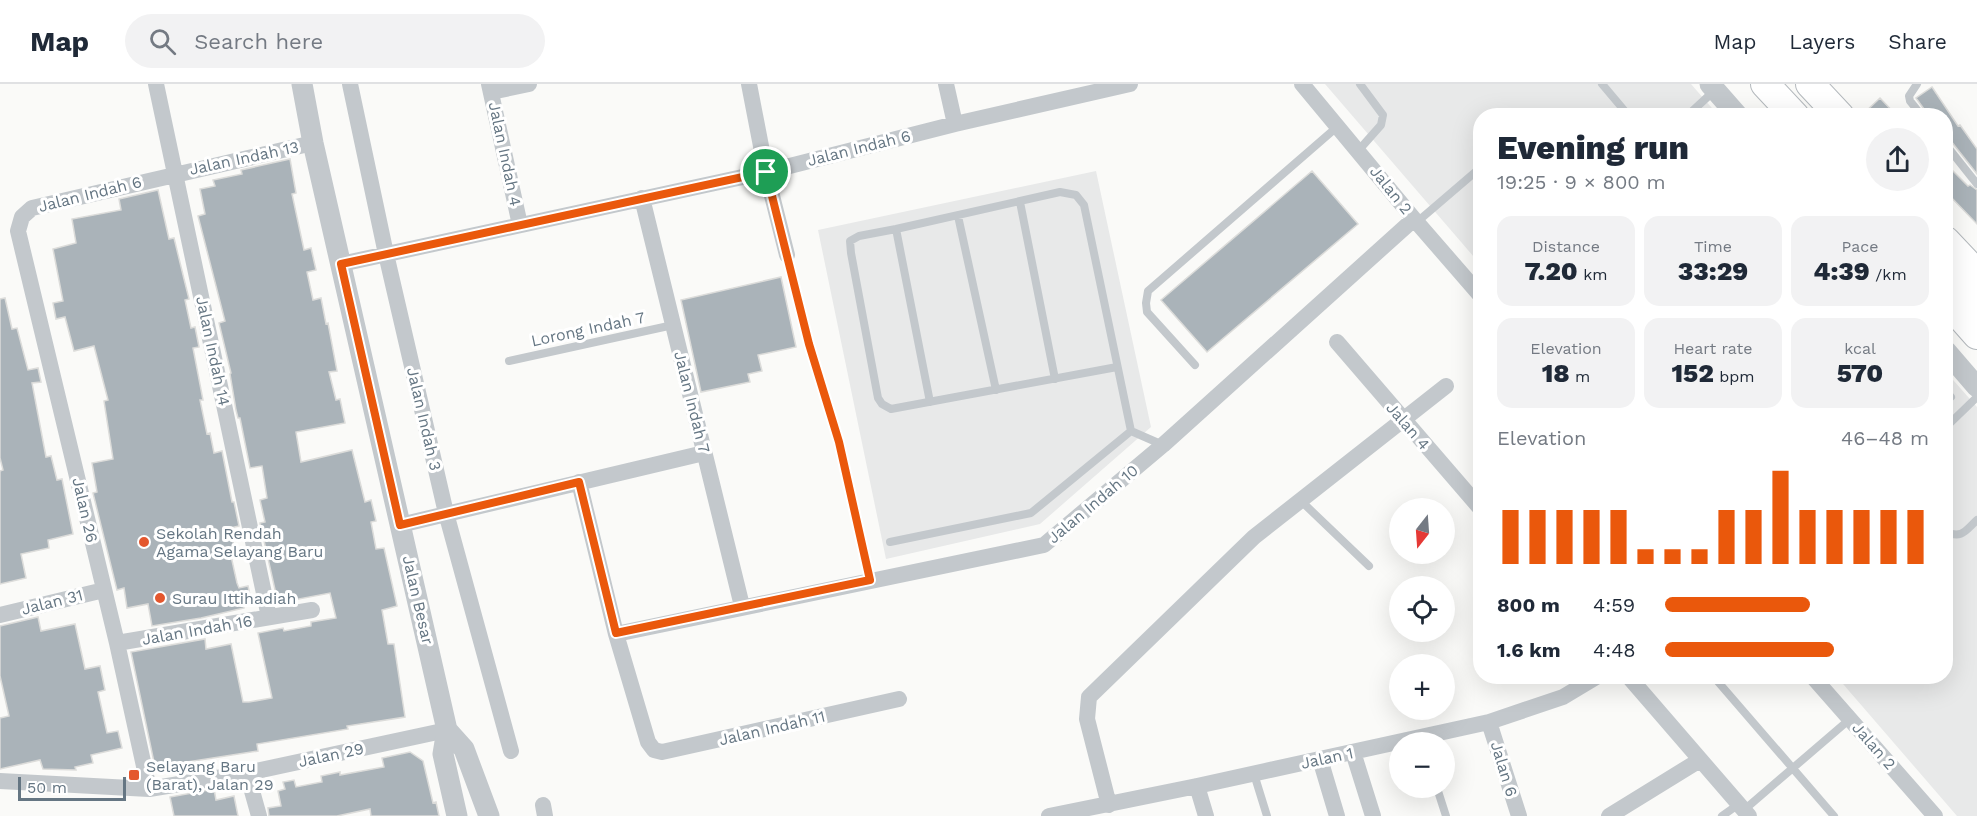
<!DOCTYPE html>
<html lang="en">
<head>
<meta charset="utf-8">
<style>
	body { margin:0; font-family:"Work Sans",sans-serif; background:#f2f2f3; color:#1f2937; height:100vh; display:flex; flex-direction:column; font-size:22px; white-space:nowrap }
	* { box-sizing:border-box; margin:0 }
	p { font-size:20px; color:#747a83 }
	.icon { flex:none; width:33px; height:33px; fill:none; stroke:currentColor; stroke-width:2; stroke-linecap:round; stroke-linejoin:round }
	.map { position:relative; flex:1; overflow:hidden }
	.side { position:absolute; left:1473px; top:24px; width:480px; height:576px; display:flex; flex-direction:column; background:#fff; border-radius:24px; box-shadow:0 6px 24px #0002 }
	.side>* { flex:none }
	.needle { width:39px; rotate:197deg }
	.buttons { position:absolute; left:1389px; top:414px; display:grid; gap:12px }
	.buttons a { display:grid; place-items:center; width:66px; height:66px; border-radius:50%; background:#fff; box-shadow:0 6px 24px #0002; font-size:30px }
	.scale { position:absolute; left:18px; bottom:15px; width:108px; box-sizing:border-box; padding-left:6px; border:3px solid #657683; border-top:0; font-size:16px; line-height:21px; white-space:nowrap; color:#657683; -webkit-text-stroke:4px #fff; paint-order:stroke }
	.pin { position:absolute; display:grid; place-items:center; width:51px; height:51px; color:#fff; margin:-26px; border:3px solid #fff; border-radius:50%; box-shadow:0 2px 6px #0007 }
	.round { display:grid; place-items:center; flex:none; width:63px; height:63px; border-radius:32px; background:#f2f2f3 }
	.overview { display:flex; align-items:center; justify-content:space-between; height:102px; padding:0 24px }
	h1 { font-size:33px; font-weight:800; line-height:45px }
	.figures { display:grid; grid-template-columns:repeat(3,1fr); gap:9px; height:102px; padding:6px 24px }
	.figures div { display:grid; align-content:center; border-radius:15px; background:#f2f2f3; text-align:center }
	.figures b { font-size:26px; font-weight:800 }
	.figures small { font-size:16px; font-weight:400 }
	.figures p { font-size:16px }
	.chart { height:168px; padding:12px 24px }
	.chart p { display:flex; justify-content:space-between }
	.chart svg { width:100%; height:108px; margin-top:6px; stroke:#ea580c; stroke-width:6 }
	ul { padding:0 24px; list-style:none; font-size:20px }
	li { display:grid; grid-template-columns:96px 72px 1fr; align-items:center; height:45px }
	li i { height:15px; border-radius:8px; background:#ea580c }
	header { display:flex; align-items:center; gap:36px; box-sizing:border-box; height:84px; padding:0 30px; background:#fff; border-bottom:2px solid #e0e1e3 }
	header strong { font-size:28px }
	nav { display:flex; gap:33px; margin-inline-start:auto; font-size:21px }
	.search { width:420px; height:54px; background:#f2f2f3; display:flex; align-items:center; gap:15px; box-sizing:border-box; padding:0 21px; border-radius:33px; color:#747a83; font-size:22px }
	.map>svg:first-child { display:block }
</style>
</head>
<body>
<header>
<strong>Map</strong>
<div class="search"><svg class="icon" aria-label="search" viewBox="0 0 24 24"><circle cx="10" cy="10" r="6"/><path d="M15 15l6 6"/></svg>Search here</div>
<nav><a>Map</a><a>Layers</a><a>Share</a></nav>
</header>
<div class="map">
<svg width="1977" height="732" viewBox="0 0 1977 732">
	<rect width="100%" height="100%" fill="#fafaf8"/>
	<!-- built -->
	<path fill="#e8e9e9" d="M1325,0H1691L1718,31L1480,32V180Z
		M1096,87L1151,343L1040,440L886,475L818,146Z
		M1946,288L1977,323V732H1957L1837,593L1946,592Z"/>
	<!-- building -->
	<path fill="#aab3b9" stroke="#dcdcda" stroke-width="1.5" d="M1932,3L1958,42L1960,41L1977,65V90L1951,57L1946,53V32H1929L1916,14Z
		M1880,14L1897,32H1861Z
		M290,75L296,109L292,110L304,166L311,164L316,186L307,188L313,216L321,214L326,240L328,239L337,287L329,288L336,316L340,315L345,339L296,348L301,378L352,366L365,418L371,416L376,437L371,438L376,465L384,464L397,522L382,526L388,560H394L405,633L347,642L348,645L257,660L258,667L155,683L131,568L205,555L206,565L231,560L243,618H249L272,614L258,549L283,544L284,547L311,542V538L336,534L330,509L278,519L260,439L265,438L260,416L267,414L262,382L250,384L240,334H238L236,326L230,290L231,289L219,239L225,237L198,132L205,130L200,105L215,102L213,96L242,90L241,86Z
		M1946,80L1968,102L1970,101L1977,106V140L1946,108Z
		M1312,87L1358,140L1207,268L1161,216Z
		M158,106L169,155L174,154L184,195L189,215L185,216L191,244L195,243L199,263L193,264L203,316H200L207,350L210,349L214,369L222,367L232,418H234L239,442L230,444L236,471L231,472L237,499L239,504L248,502L251,516L242,518L244,524L201,534L152,542L148,520L127,524L124,504L117,506L93,409L97,408L92,379L113,375L104,317L108,316L94,262L74,267L65,233L56,235L53,219L63,217L53,165L76,159L72,135L121,126L119,115Z
		M781,193L796,263L758,271L762,287L748,290L750,298L701,308L681,216Z
		M5,214L12,245L17,244L28,286L38,284L41,298L32,299L46,373L51,372L57,396L62,395L73,450L48,456L49,464L21,470L26,494L0,500V387L3,386L0,374V215Z
		M38,533L41,547L75,540L85,585L100,582L105,606L98,608L107,649L118,647L122,664L91,671L93,679L75,683L76,686L43,685L40,676L0,685V634L9,632L0,592V542Z
		M410,668L423,677L433,719L436,718L439,732H371L370,725L337,732H269L268,724L281,722L278,707L285,705L283,698L294,696L296,703L322,698L321,692L340,688V691L384,683L382,674Z
		M214,705L216,716L234,712L238,732H174L170,713Z"/>
	<g fill="none" stroke-linecap="round" stroke-linejoin="round">
		<!-- trunk casing -->
		<g stroke="#b4b9bd" stroke-width="30">
			<path id="trunk" d="M1765,0L1795,32
				M1810,0L1840,32
				M1946,157L1977,190
				M1946,192L1977,223
				M1946,216L1977,251"/>
		</g>
		<!-- service -->
		<path stroke="#c3c8cc" stroke-width="8" d="M1602,0L1629,32
			M1917,0L1909,12L1910,17L1922,32
			M1687,32L1715,6
			M1946,61L1977,100
			M1358,67L1381,41L1383,31L1360,0
			M1020,118L1055,295
			M958,132L996,306
			M1417,138L1480,84
			M896,145L930,318
			M787,171L809,260L839,358L870,496
			M509,277L673,241
			M1195,281L1147,228L1146,219L1148,207L1337,43
			M1117,283L891,325L882,320L878,314L851,169L850,157L859,152L896,145L1060,108L1076,111L1084,121L1131,347L1163,361
			M1946,307L1951,313
			M1946,343L1977,313
			M1300,416L1369,482
			M1946,448C1962,455 1965,447 1977,436
			M890,458L1031,429L1131,347
			M1713,592L1834,732
			M1254,690L1267,732
			M1437,704L1446,732
			M1744,726L1850,635
			M1722,732L1739,720"/>
		<!-- minor -->
		<path stroke="#c3c8cc" stroke-width="16" d="M156,0L269,533
			M350,0L386,170L446,429L511,667
			M489,0L520,141
			M749,0L766,88L787,171
			M946,0L955,40
			M1302,0L1414,135L1480,211
			M491,8L529,0
			M642,114L742,522
			M341,180L766,88L955,40L1130,0
			M1337,258L1480,424
			M579,398L616,550L648,658L654,666L662,668L899,615
			M400,441L704,369
			M0,531L104,506
			M616,550L1044,461L1163,361L1414,135
			M117,559L312,526
			M1628,592L1749,732
			M1812,592L1935,732
			M1489,638L1519,732
			M1353,668L1373,732
			M1320,675L1337,732
			M247,689L259,732
			M0,697L149,705L247,689L447,646
			M1197,702L1206,732
			M149,705L117,559L18,147L22,133L32,124L313,59
			M543,721L545,732
			M1109,721L1087,635L1089,613L1254,453L1446,302
			M1049,732L1197,702L1489,638L1563,613L1598,592
			M1609,732L1700,676"/>
		<!-- tertiary -->
		<path stroke="#c3c8cc" stroke-width="21" d="M302,0L313,59L447,646L443,670L457,732
			M1710,0L1738,32
			M1946,267L1977,303
			M447,646L464,665L489,732"/>
		<!-- trunk -->
		<use href="#trunk" stroke="#fff" stroke-width="28"/>
	</g>
	<g fill="none" stroke-linecap="round" stroke-linejoin="round">
		<!-- route casing -->
		<g stroke="#fff" stroke-width="12">
			<path id="route" d="M766,88L809,260L839,358L870,496L616,549L579,398L400,441L341,180Z"/>
		</g>
		<!-- route -->
		<use href="#route" stroke="#ea580c" stroke-width="8"/>
	</g>
	<!-- markers -->
	<g fill="#e4572e" stroke="#fff" stroke-width="2">
		<circle cx="144" cy="458" r="6"/>
		<circle cx="160" cy="514" r="6"/>
		<rect x="128" y="685" width="12" height="12" rx="3"/>
	</g>
	<g text-anchor="middle" dominant-baseline="central" stroke-width="6" stroke-linejoin="round" paint-order="stroke">
		<!-- street labels -->
		<g font-size="16" fill="#657683" stroke="#fff">
			<text transform="translate(859 64) rotate(-14)">Jalan Indah 6</text>
			<text transform="translate(505 70) rotate(78)">Jalan Indah 4</text>
			<text transform="translate(244 74) rotate(-12)">Jalan Indah 13</text>
			<text transform="translate(1391 106) rotate(51)">Jalan 2</text>
			<text transform="translate(90 110) rotate(-14)">Jalan Indah 6</text>
			<text transform="translate(588 245) rotate(-12)">Lorong Indah 7</text>
			<text transform="translate(213 267) rotate(78)">Jalan Indah 14</text>
			<text transform="translate(692 318) rotate(76)">Jalan Indah 7</text>
			<text transform="translate(424 335) rotate(77)">Jalan Indah 3</text>
			<text transform="translate(1408 342) rotate(49)">Jalan 4</text>
			<text transform="translate(1093 420) rotate(-40)">Jalan Indah 10</text>
			<text transform="translate(85 426) rotate(77)">Jalan 26</text>
			<text transform="translate(418 516) rotate(77)">Jalan Besar</text>
			<text transform="translate(52 518) rotate(-14)">Jalan 31</text>
			<text transform="translate(197 546) rotate(-10)">Jalan Indah 16</text>
			<text transform="translate(772 644) rotate(-13)">Jalan Indah 11</text>
			<text transform="translate(1874 662) rotate(49)">Jalan 2</text>
			<text transform="translate(331 671) rotate(-12)">Jalan 29</text>
			<text transform="translate(1327 674) rotate(-12)">Jalan 1</text>
			<text transform="translate(1504 685) rotate(73)">Jalan 6</text>
		</g>
		<!-- poi labels -->
		<g font-size="16" fill="#657683" stroke="#fff" text-anchor="start">
			<text x="156" y="449">Sekolah Rendah<tspan x="156" dy="18">Agama Selayang Baru</tspan></text>
			<text x="172" y="514">Surau Ittihadiah</text>
			<text x="146" y="682">Selayang Baru<tspan x="146" dy="18">(Barat), Jalan 29</tspan></text>
		</g>
	</g>
</svg>
<div class="buttons">
<a><svg class="needle" viewBox="-14 -14 28 28"><path d="M0-13l5 13h-10z" fill="#e53935"/><path d="M0 13l5-13h-10z" fill="#747a83"/></svg></a>
<a><svg class="icon" aria-label="locate" viewBox="0 0 24 24"><circle cx="12" cy="12" r="6"/><path d="M12 2v4M12 18v4M2 12h4M18 12h4"/></svg></a>
<a>+</a>
<a>−</a>
</div>
<div class="scale">50 m</div>
<div class="pin" style="left:766px;top:88px;background:#1e9e55"><svg class="icon" aria-label="arrive" viewBox="0 0 24 24"><path d="M6 21V4h12l-3 4 3 4H6"/></svg></div>
<section class="side">
<div class="overview"><div><h1>Evening run</h1><p>19:25 · 9 × 800 m</p></div><a class="round"><svg class="icon" aria-label="share" viewBox="0 0 24 24"><path d="M12 15V3M7 8l5-5 5 5M5 13v7h14v-7"/></svg></a></div>
<div class="figures">
<div><p>Distance</p><b>7.20<small> km</small></b></div>
<div><p>Time</p><b>33:29</b></div>
<div><p>Pace</p><b>4:39<small> /km</small></b></div>
</div>
<div class="figures">
<div><p>Elevation</p><b>18<small> m</small></b></div>
<div><p>Heart rate</p><b>152<small> bpm</small></b></div>
<div><p>kcal</p><b>570</b></div>
</div>
<div class="chart"><p><span>Elevation</span>46–48 m</p>
<svg viewBox="0 0 160 44" preserveAspectRatio="none"><path d="M5 44V22M15 44V22M25 44V22M35 44V22M45 44V22M55 44V38M65 44V38M75 44V38M85 44V22M95 44V22M105 44V6M115 44V22M125 44V22M135 44V22M145 44V22M155 44V22"/></svg>
</div>
<ul>
<li><b>800 m</b>4:59<i style="width:55%"></i></li>
<li><b>1.6 km</b>4:48<i style="width:64%"></i></li>
</ul>
</section>
</div>
</body>
</html>
